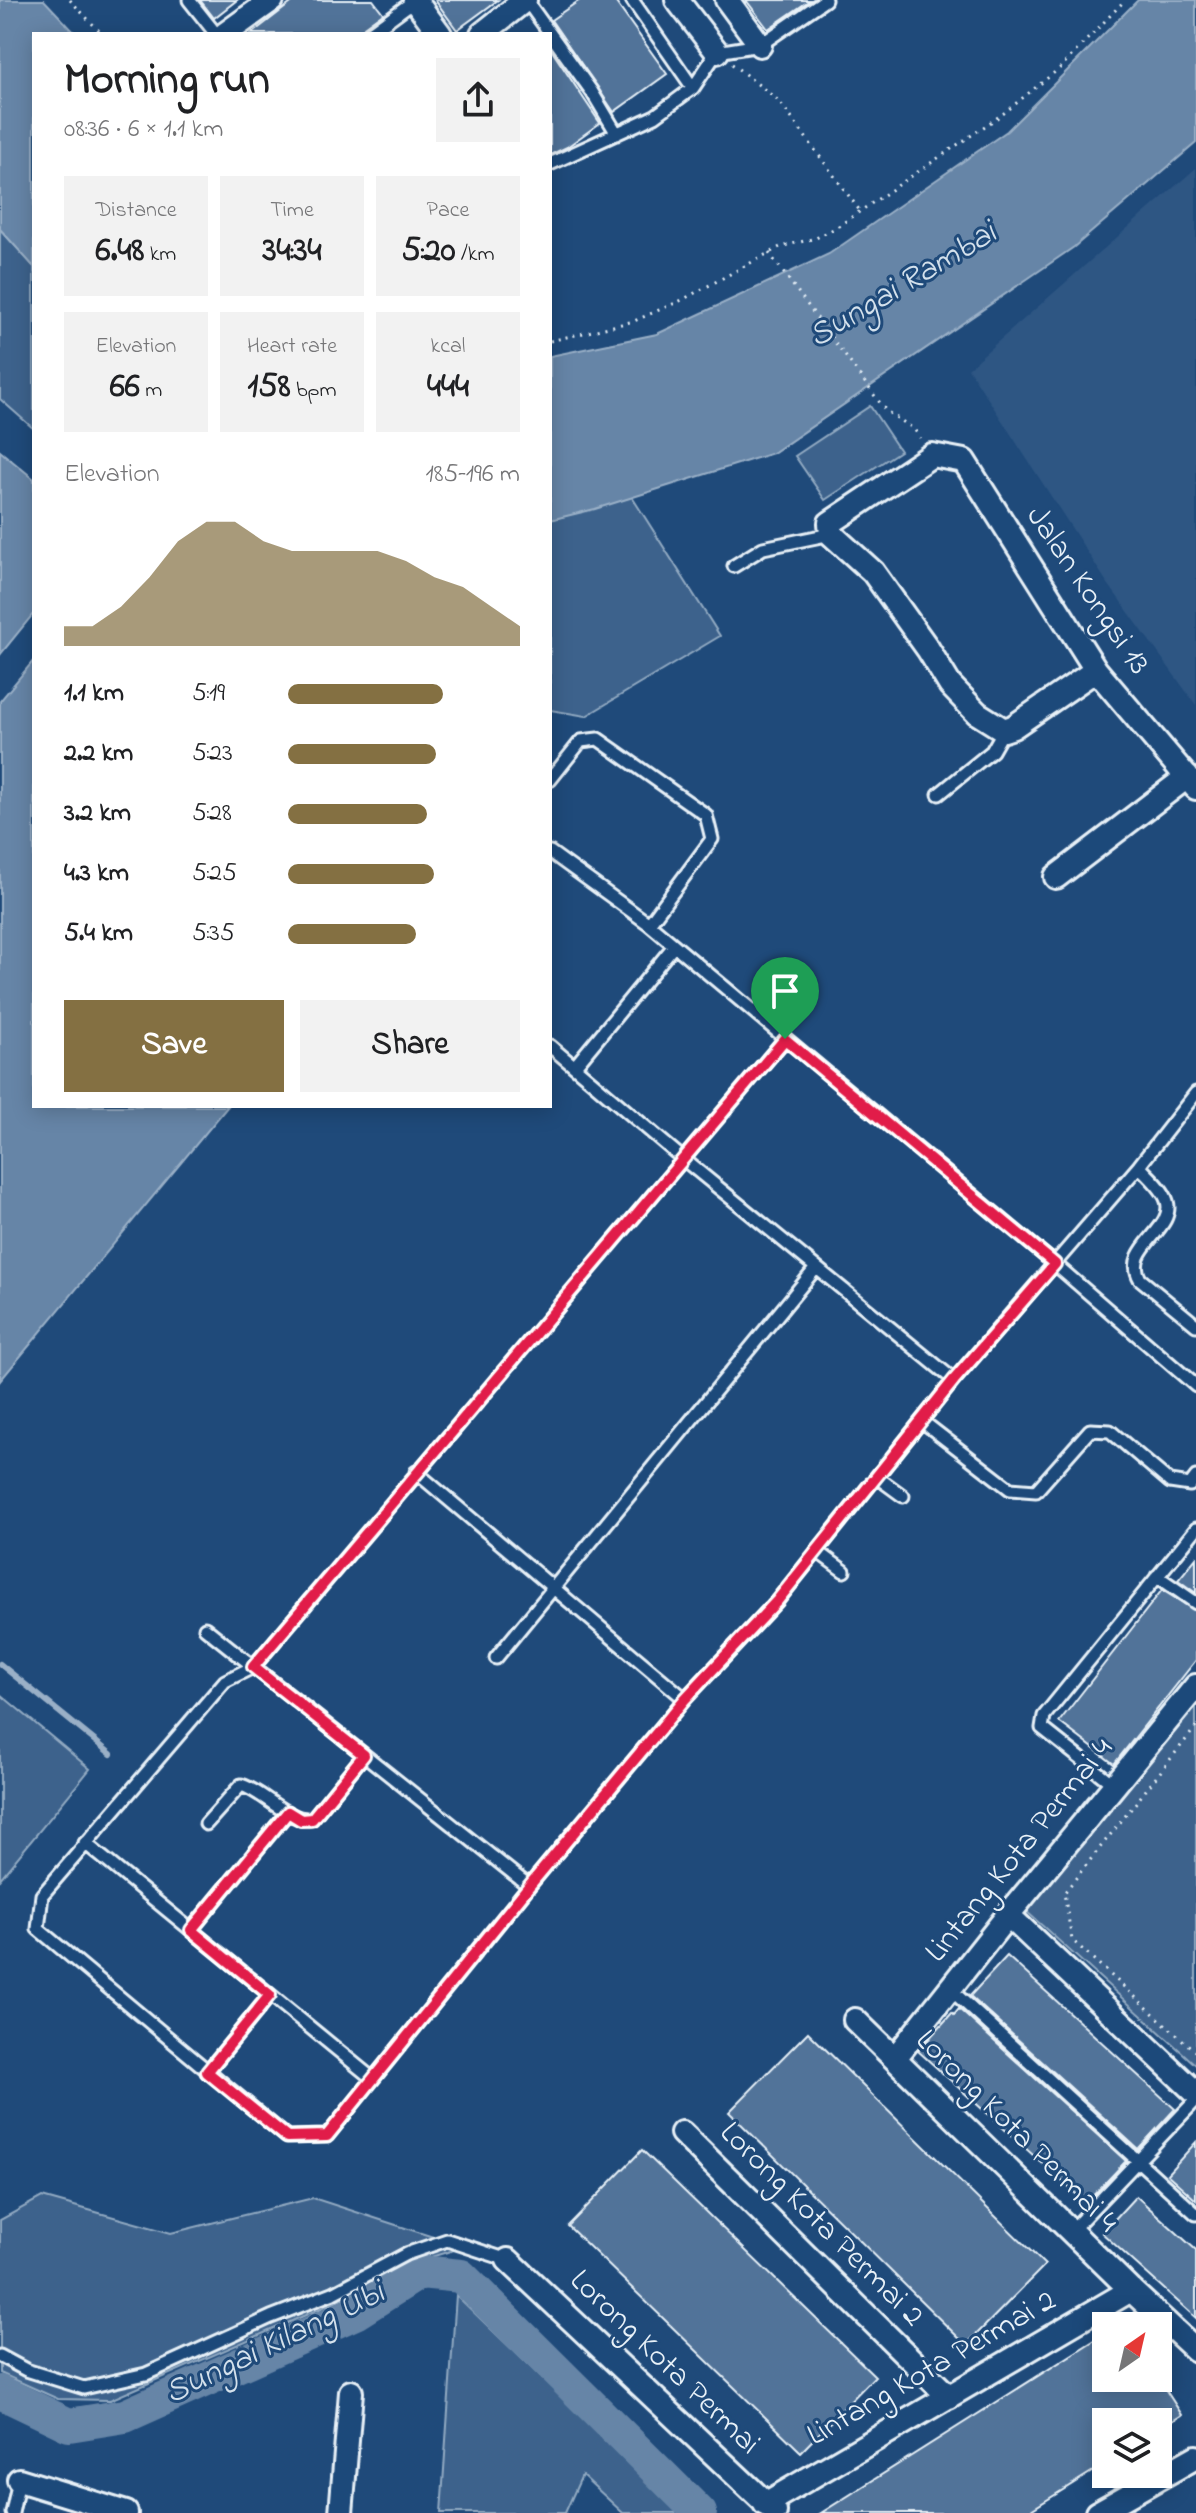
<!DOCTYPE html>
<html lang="en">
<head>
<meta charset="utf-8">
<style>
	body { margin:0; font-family:"Indie Flower",sans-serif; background:#f2f2f2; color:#202124; height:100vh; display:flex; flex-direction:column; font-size:30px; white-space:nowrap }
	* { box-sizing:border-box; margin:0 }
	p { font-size:26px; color:#757577 }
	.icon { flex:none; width:44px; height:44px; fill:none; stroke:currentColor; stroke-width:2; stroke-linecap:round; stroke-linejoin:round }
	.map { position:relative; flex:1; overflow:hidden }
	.panel { position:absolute; left:32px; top:32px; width:520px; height:1076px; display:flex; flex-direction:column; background:#fff; border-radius:0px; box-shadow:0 4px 20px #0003 }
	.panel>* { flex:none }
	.needle { width:52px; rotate:34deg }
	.buttons { position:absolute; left:1092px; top:2312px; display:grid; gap:16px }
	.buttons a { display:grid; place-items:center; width:80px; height:80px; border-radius:0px; background:#fff; box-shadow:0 4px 20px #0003; font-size:40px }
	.pin { position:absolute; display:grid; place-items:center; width:68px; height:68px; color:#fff; margin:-82px -34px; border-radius:50% 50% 50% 0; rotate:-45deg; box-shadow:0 0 8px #0007 }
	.pin .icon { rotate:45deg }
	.round { display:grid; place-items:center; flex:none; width:84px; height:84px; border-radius:0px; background:#f2f2f2 }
	.summary { display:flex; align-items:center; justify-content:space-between; height:136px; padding:0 32px }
	h1 { font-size:44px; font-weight:700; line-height:60px }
	.stats { display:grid; grid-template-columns:repeat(3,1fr); gap:12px; height:136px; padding:8px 32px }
	.stats div { display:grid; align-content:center; border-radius:0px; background:#f2f2f2; text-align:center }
	.stats b { font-size:34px; font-weight:700 }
	.stats small { font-size:22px; font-weight:400 }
	.stats p { font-size:22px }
	.chart { height:224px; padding:16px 32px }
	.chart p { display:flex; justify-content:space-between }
	.chart svg { width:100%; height:144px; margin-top:8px; fill:#847042; opacity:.7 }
	.button { display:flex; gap:16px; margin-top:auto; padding:16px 32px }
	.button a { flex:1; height:92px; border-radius:0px; background:#847042; color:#fff; font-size:32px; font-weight:700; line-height:92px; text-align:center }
	.button a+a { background:#f2f2f2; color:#202124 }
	ul { padding:0 32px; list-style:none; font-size:26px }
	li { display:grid; grid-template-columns:128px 96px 1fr; align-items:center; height:60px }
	li i { height:20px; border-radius:10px; background:#847042 }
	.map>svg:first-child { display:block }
</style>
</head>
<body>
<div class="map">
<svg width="1196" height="2513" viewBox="0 0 1196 2513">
	<rect width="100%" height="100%" fill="#1f4a7a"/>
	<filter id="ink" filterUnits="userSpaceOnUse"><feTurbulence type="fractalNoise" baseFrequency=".0125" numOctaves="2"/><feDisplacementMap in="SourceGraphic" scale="16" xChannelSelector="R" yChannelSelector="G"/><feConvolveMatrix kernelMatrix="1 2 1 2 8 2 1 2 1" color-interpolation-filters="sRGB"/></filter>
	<g filter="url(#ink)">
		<!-- built -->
		<path fill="#2e5683" d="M1196,168V705L1106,581L968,368Z"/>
		<!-- green -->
		<path fill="#3c628c" stroke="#92aac2" stroke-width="2" d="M0,229L34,267V429L0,399Z
			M870,406L900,451L825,500L795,456Z
			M632,497L720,636L586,716L550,710V520Z
			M0,1694L90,1769L0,1879Z
			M1196,1702V2065L1026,1911Z
			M42,2197L171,2233L313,2198L464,2247L401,2266L363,2290L110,2400L58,2399L0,2373V2220Z
			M456,2295L681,2513H623L582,2475L565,2513H441Z"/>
		<!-- water -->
		<path fill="#6685a7" stroke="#9ab0c7" stroke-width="2" d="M0,0H44L76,34H34V267L0,229Z
			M1138,0H1196V143L1074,247L773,453L595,509L550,520V356L657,334L829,254L1007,131Z
			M0,451L34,479V613L0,655Z
			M34,660V1106H228L0,1381V701Z"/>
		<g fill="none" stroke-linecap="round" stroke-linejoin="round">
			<!-- stream -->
			<path stroke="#9ab0c7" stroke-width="6" d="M0,1664L111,1754"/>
			<!-- river -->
			<path stroke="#6685a7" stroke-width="34" d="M0,2392L69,2425L125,2416L355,2313L420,2272L461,2276L700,2513"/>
		</g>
		<!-- building -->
		<path fill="#517399" stroke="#e8f1f8" stroke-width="2" d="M200,0H237L214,18Z
			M295,0H373L383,13L364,27L361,34H251Z
			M435,0H498L457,30Z
			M580,0H614L667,74L614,112L551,20Z
			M746,0H810L768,29Z
			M550,48L600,123L567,147L550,155Z
			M1196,1558V1593L1178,1580Z
			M1162,1590L1196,1611V1660L1114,1764L1059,1722Z
			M1007,1956L1175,2109L1138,2149L970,1996Z
			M959,2009L1126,2161L1086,2203L918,2051L952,2013L954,2015Z
			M808,2032L1045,2265L966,2345L729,2112Z
			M1196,2142V2200L1167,2174Z
			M642,2150L875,2376L801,2452L568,2226Z
			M1136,2196L1196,2250V2318L1102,2233Z
			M1106,2333V2378H1158L1182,2415L1158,2430V2422H1106V2463L1026,2513H821Z"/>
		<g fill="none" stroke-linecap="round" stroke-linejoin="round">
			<!-- service casing -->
			<g stroke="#e8f1f8" stroke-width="17">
				<path id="service" d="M189,0L216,34
					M526,0L592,92L617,134
					M632,0L693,88
					M369,34L415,0
					M550,164L655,116L693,88L717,52L760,45L825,0
					M734,566L763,548L831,534
					M550,780L581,741L598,739L706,815L712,839L649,924
					M939,794L992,751L1004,730
					M550,852L649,924L1055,1264L1196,1386
					M785,1039L253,1667L225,1681L42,1895L38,1929L287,2137L327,2136L529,1886L685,1699L777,1601L954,1380L1139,1166L1196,1093
					M550,1046L682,1158L954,1380
					M575,1066L673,947
					M1139,1166C1148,1176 1163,1188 1167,1201C1176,1230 1122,1248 1140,1279L1196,1325
					M922,1421L1010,1489L1036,1491L1090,1430L1110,1431L1170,1482L1190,1485L1196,1477
					M416,1472L685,1699
					M877,1477L903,1496
					M817,1551L844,1571
					M1157,1576L1196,1603
					M205,1628L529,1886
					M496,1658L816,1268
					M1114,1785L1042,1728L1044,1716L1196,1529
					M206,1824L241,1785C265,1792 287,1822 312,1819L364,1755
					M85,1843L373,2079
					M191,1930L288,1812
					M950,1989L1196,2214
					M207,2072L270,1995
					M1071,2231L1196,2100
					M0,2356L26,2370L84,2388L146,2374L271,2317L333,2293L406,2254L447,2240L508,2260
					M12,2513L19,2480"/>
			</g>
			<!-- minor casing -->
			<g stroke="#e8f1f8" stroke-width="28">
				<path id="minor" d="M415,0L440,34
					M677,0L717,52
					M727,0L760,45
					M225,34L272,0
					M482,34L525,0
					M1096,670L1013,727L1004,730L977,713L950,685L928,649L873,572L831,534L830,523L932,455L964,461L1096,670L1196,788
					M1056,877L1187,777
					M1008,1915L1196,2093
					M855,2020L1131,2290L1196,2350
					M895,2058L1008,1915L1196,1686
					M682,2133L949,2397
					M508,2260L775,2512
					M19,2480L126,2513
					M765,2504L1131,2290
					M341,2513L351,2392
					M1097,2513L1196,2457"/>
			</g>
			<!-- path -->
			<path stroke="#e8f1f8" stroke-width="3" stroke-dasharray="2 6" stroke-linecap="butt" d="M70,0L102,34
				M732,64L779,101L860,211
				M769,253L886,411L914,429L920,438
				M550,341L634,321L682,300L780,247L816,238L837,227L1004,113L1060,68L1125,0
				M1196,1727L1064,1893L1072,1940L1196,2052"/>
			<!-- service -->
			<use href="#service" stroke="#1f4a7a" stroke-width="11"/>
			<!-- minor -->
			<use href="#minor" stroke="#1f4a7a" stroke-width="22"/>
		</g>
	</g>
	<g fill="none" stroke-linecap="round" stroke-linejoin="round" filter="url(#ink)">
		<!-- route casing -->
		<g stroke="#fff" stroke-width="16">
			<path id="route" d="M785,1039L1055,1264L954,1380L777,1601L685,1699L529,1886L327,2136L287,2137L207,2072L270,1995L191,1930L288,1812L301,1820L312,1819L364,1755L253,1667Z"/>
		</g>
		<!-- route -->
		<use href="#route" stroke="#e11d48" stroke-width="10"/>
	</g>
	<g text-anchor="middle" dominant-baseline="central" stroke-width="6" stroke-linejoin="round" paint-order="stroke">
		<!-- street labels -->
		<g font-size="32" fill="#e8f1f8" stroke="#1f4a7a">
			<text transform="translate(1087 591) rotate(56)">Jalan Kongsi 13</text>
			<text transform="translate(1020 1851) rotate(-51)">Lintang Kota Permai 4</text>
			<text transform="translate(1016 2132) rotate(45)">Lorong Kota Permai 4</text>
			<text transform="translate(821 2225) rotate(45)">Lorong Kota Permai 2</text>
			<text transform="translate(664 2363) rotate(44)">Lorong Kota Permai</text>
			<text transform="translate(932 2369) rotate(-30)">Lintang Kota Permai 2</text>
		</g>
		<!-- water labels -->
		<g font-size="34" font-style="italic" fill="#d4e1ec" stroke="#1f4a7a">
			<text transform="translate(903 286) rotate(-31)">Sungai Rambai</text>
			<text transform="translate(275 2344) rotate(-26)">Sungai Kilang Ubi</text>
		</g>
	</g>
</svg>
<div class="buttons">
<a><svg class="needle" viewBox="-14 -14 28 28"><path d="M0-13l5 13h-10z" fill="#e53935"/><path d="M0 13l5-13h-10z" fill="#757577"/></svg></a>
<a><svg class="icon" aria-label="layers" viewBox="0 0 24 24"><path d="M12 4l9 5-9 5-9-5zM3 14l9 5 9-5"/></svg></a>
</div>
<div class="pin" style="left:785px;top:1039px;background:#1e9e55"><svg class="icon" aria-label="arrive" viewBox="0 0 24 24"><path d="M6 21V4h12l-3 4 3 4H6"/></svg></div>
<section class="panel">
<div class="summary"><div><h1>Morning run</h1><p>08:36 · 6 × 1.1 km</p></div><a class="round"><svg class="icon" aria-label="share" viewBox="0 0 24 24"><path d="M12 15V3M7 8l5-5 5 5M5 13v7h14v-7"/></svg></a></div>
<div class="stats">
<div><p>Distance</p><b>6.48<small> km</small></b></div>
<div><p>Time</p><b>34:34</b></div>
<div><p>Pace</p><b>5:20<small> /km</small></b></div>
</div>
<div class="stats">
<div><p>Elevation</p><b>66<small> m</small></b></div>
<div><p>Heart rate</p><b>158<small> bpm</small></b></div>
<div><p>kcal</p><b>444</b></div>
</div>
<div class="chart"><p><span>Elevation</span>185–196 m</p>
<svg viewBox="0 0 160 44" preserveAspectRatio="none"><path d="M0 44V38L10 38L20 32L30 23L40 12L50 6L60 6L70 12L80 15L90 15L100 15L110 15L120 18L130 23L140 26L150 32L160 38V44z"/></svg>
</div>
<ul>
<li><b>1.1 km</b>5:19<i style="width:67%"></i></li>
<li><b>2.2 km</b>5:23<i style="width:64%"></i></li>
<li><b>3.2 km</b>5:28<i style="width:60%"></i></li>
<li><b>4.3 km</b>5:25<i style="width:63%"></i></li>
<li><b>5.4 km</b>5:35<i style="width:55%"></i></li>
</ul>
<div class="button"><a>Save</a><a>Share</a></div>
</section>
</div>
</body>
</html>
